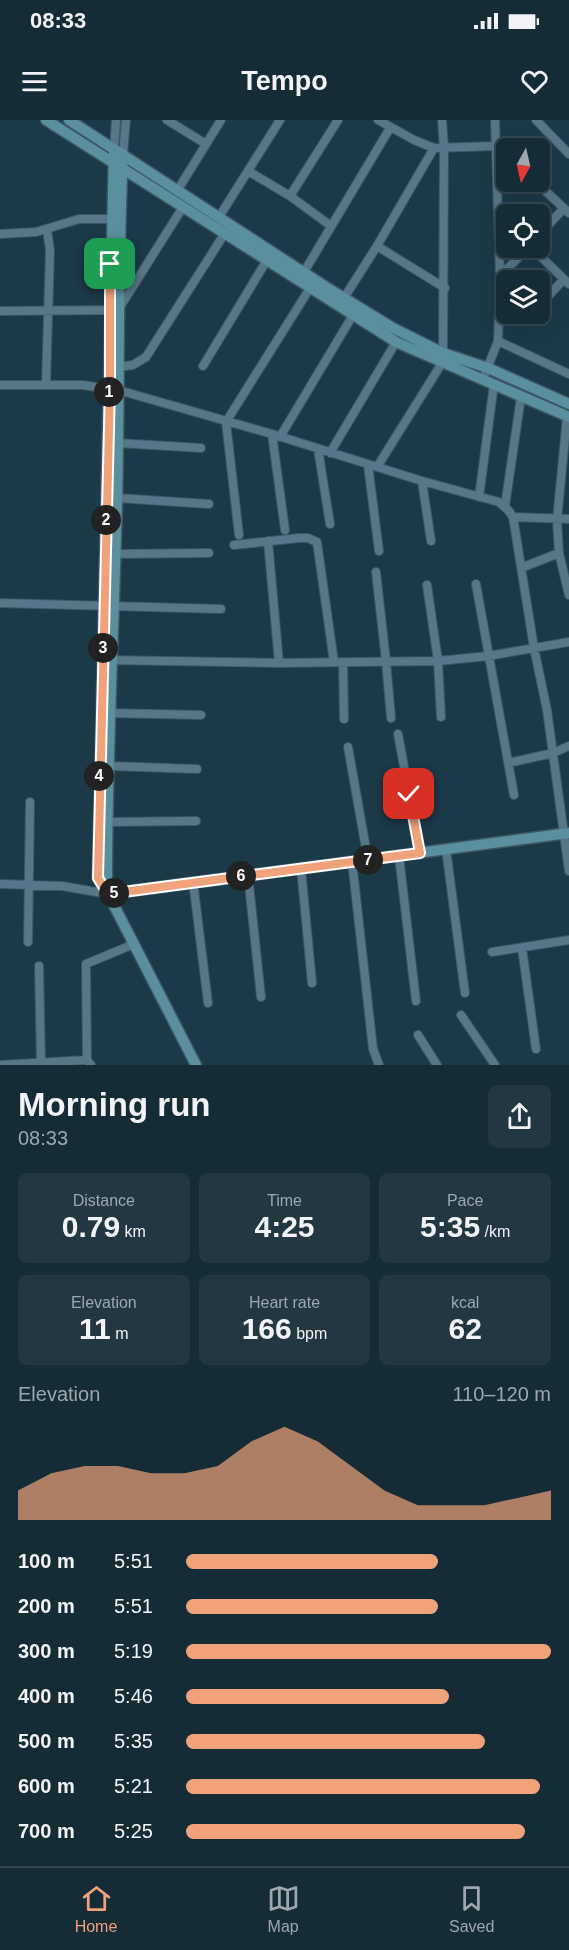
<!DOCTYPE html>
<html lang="en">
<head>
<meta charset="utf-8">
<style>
	body { margin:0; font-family:Helvetica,sans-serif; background:#223742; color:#f1f3f6; height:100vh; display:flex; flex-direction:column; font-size:22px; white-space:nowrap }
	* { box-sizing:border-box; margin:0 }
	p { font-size:20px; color:#9da7ad }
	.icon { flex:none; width:33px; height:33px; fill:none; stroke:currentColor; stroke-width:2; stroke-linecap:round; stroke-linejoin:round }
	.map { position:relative; height:945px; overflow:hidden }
	.panel { display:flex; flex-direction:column; background:#152b36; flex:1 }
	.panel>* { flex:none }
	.needle { width:39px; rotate:188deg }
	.tools { position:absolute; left:496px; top:18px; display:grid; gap:12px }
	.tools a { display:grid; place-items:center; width:54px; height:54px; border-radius:9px; background:#152b36; box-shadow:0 6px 24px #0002,0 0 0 2px #344751; font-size:30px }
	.pin { position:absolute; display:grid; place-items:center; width:51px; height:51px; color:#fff; margin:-26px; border-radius:12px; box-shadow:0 3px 9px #0006 }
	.km { position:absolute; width:30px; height:30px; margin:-15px; border-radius:50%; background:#222; color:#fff; font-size:16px; line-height:30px; text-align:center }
	.round { display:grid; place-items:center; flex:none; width:63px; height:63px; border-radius:9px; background:#223742 }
	.summary { display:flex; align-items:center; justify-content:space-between; height:102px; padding:0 18px }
	h1 { font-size:33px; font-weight:700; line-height:45px }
	.metrics { display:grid; grid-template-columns:repeat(3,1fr); gap:9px; height:102px; padding:6px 18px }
	.metrics div { display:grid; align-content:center; border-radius:9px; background:#223742; text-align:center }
	.metrics b { font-size:30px; font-weight:700 }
	.metrics small { font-size:16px; font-weight:400 }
	.metrics p { font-size:16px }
	.chart { height:168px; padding:12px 18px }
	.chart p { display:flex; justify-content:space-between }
	.chart svg { width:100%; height:108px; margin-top:6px; fill:#f0a27a; opacity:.7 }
	ul { padding:0 18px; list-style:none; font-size:20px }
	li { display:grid; grid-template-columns:96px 72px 1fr; align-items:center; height:45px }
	li i { height:15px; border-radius:8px; background:#f0a27a }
	.status { display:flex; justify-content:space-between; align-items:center; height:42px; padding:0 30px; background:#152b36; direction:ltr }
	.status svg { height:16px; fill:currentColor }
	header { display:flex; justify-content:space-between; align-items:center; height:78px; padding:0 18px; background:#152b36; font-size:27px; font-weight:700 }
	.tab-bar { display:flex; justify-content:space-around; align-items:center; height:84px; border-top:2px solid #344751; background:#152b36; font-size:16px; color:#9da7ad }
	.tab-bar a { display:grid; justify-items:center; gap:3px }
	.tab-bar .current { color:#f0a27a }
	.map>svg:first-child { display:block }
</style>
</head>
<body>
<div class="status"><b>08:33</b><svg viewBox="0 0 49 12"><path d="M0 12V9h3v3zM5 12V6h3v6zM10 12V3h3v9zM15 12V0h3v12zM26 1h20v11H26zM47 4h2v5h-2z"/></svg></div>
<header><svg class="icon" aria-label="menu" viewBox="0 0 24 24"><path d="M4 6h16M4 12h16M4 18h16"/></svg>Tempo<svg class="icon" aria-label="heart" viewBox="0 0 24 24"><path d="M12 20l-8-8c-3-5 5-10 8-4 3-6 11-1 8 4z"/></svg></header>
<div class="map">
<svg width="569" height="945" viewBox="0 0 569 945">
	<rect width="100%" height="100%" fill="#1c3948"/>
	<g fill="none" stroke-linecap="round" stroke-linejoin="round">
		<!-- street casing -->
		<g stroke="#3c5663" stroke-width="10">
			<path id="street" d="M167,0L206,24
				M378,0L414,20L434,28L495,26L507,36
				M442,0L444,28L443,233
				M536,0L569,34
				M114,29L116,0
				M123,34L126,0
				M248,51L290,76L331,106
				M536,62L569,93
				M177,71L221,0
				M290,76L338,0
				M219,97L280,0
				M0,114L36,112L79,99H111
				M540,114L564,88
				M377,126L445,168
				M532,128L569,164
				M304,152L390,8
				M500,156L528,128
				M344,178L377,126L434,28
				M540,185L564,159
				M0,191L118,190L183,87
				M526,200L533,194
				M498,221L569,254
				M203,246L267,140
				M118,247L133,245L146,237L225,113
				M483,259L498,221L500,156L495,0
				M46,264L50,130L47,110
				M0,265H82L118,270L272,314L422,361L499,382L509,391L513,397L534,528L547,590L569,751
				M567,297L557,400L559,433L569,475
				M272,314L285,410
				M280,317L353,195
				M118,323L201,328
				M318,329L330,404
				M330,333L396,222
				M368,345L379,431
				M377,347L442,243
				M422,361L431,421
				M479,377L494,264
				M117,378L209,384
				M505,386L521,277
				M513,397L569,399
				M239,415L226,302L310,168
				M268,421L279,543
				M234,425L299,418H308L317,422L334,542
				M112,434L209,433
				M521,448L559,433
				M376,452L386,541L391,598
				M476,464L514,675
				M427,465L438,541L441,597
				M0,483L221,489
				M107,540L279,543L438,541L488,536L569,522
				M343,542L344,599
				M107,593L201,595
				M398,614L420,733
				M348,627L368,740
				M508,643L553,633L569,626
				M109,646L197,649
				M107,702L196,701
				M446,729L465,873
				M399,736L416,881
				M352,741L373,929L379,945
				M301,748L312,863
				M248,755L261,877
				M193,761L208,883
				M0,764L62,766L108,774
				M28,822L30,682
				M522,828L536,929
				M492,832L569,820
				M39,846L41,945
				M461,895L495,945
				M418,915L437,945
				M0,945L87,940
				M91,945L87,940L86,844L134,824"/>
		</g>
		<!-- secondary casing -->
		<g stroke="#3c5663" stroke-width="13">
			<path id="secondary" d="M46,0L396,222L569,297
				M69,0L326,167L393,208L443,233L488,248L569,284
				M114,29L98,758L104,766L196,945
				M104,766L107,758C107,632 114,506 117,380C120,265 117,150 123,34
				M108,774L569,713"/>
		</g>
		<!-- street -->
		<use href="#street" stroke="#577687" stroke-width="8"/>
		<!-- secondary -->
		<use href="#secondary" stroke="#5a909d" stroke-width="10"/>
	</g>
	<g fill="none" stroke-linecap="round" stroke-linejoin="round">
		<!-- route casing -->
		<g stroke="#fff" stroke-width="12">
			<path id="route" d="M110,144V268L98,758L108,774L420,733L409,674"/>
		</g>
		<!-- route -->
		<use href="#route" stroke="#f0a27a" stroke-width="8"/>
	</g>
</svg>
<div class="tools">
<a><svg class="needle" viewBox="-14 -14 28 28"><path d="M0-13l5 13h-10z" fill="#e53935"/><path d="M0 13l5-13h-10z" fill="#9da7ad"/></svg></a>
<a><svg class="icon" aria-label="locate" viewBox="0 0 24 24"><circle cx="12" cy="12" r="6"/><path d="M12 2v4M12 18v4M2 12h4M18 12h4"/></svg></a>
<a><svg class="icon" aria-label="layers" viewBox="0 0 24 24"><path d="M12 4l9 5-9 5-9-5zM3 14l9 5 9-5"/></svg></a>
</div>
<div class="pin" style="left:110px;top:144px;background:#1e9e55"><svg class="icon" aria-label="arrive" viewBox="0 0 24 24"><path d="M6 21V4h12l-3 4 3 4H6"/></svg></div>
<div class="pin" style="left:409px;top:674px;background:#d93025"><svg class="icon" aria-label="check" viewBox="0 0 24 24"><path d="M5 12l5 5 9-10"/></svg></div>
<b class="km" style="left:109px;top:272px">1</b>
<b class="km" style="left:106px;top:400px">2</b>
<b class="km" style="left:103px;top:528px">3</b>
<b class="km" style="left:99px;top:656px">4</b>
<b class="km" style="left:114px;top:773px">5</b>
<b class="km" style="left:241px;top:756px">6</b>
<b class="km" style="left:368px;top:740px">7</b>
</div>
<section class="panel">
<div class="summary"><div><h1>Morning run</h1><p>08:33</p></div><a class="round"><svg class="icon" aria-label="share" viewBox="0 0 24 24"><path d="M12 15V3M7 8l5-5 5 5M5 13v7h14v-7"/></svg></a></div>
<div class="metrics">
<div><p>Distance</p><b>0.79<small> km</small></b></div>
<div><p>Time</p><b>4:25</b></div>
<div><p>Pace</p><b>5:35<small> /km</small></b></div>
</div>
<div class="metrics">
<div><p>Elevation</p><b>11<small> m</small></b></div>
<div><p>Heart rate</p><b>166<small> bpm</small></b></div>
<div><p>kcal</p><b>62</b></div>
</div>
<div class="chart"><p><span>Elevation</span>110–120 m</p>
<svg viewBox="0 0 160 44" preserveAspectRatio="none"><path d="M0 44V32L10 25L20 22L30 22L40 25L50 25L60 22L70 12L80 6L90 12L100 22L110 32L120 38L130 38L140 38L150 35L160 32V44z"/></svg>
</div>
<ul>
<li><b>100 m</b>5:51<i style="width:69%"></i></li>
<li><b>200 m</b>5:51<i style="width:69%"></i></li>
<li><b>300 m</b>5:19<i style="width:100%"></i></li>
<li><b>400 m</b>5:46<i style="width:72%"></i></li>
<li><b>500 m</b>5:35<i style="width:82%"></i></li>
<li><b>600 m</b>5:21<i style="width:97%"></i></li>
<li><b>700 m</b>5:25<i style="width:93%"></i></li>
</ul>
</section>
<nav class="tab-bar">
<a class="current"><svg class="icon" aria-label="home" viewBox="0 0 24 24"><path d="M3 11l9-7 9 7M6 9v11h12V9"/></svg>Home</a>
<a><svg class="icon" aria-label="map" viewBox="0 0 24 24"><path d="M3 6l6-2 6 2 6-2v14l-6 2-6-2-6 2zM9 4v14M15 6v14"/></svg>Map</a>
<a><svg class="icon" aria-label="saved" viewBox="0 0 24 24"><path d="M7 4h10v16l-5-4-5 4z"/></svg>Saved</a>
</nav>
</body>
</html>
